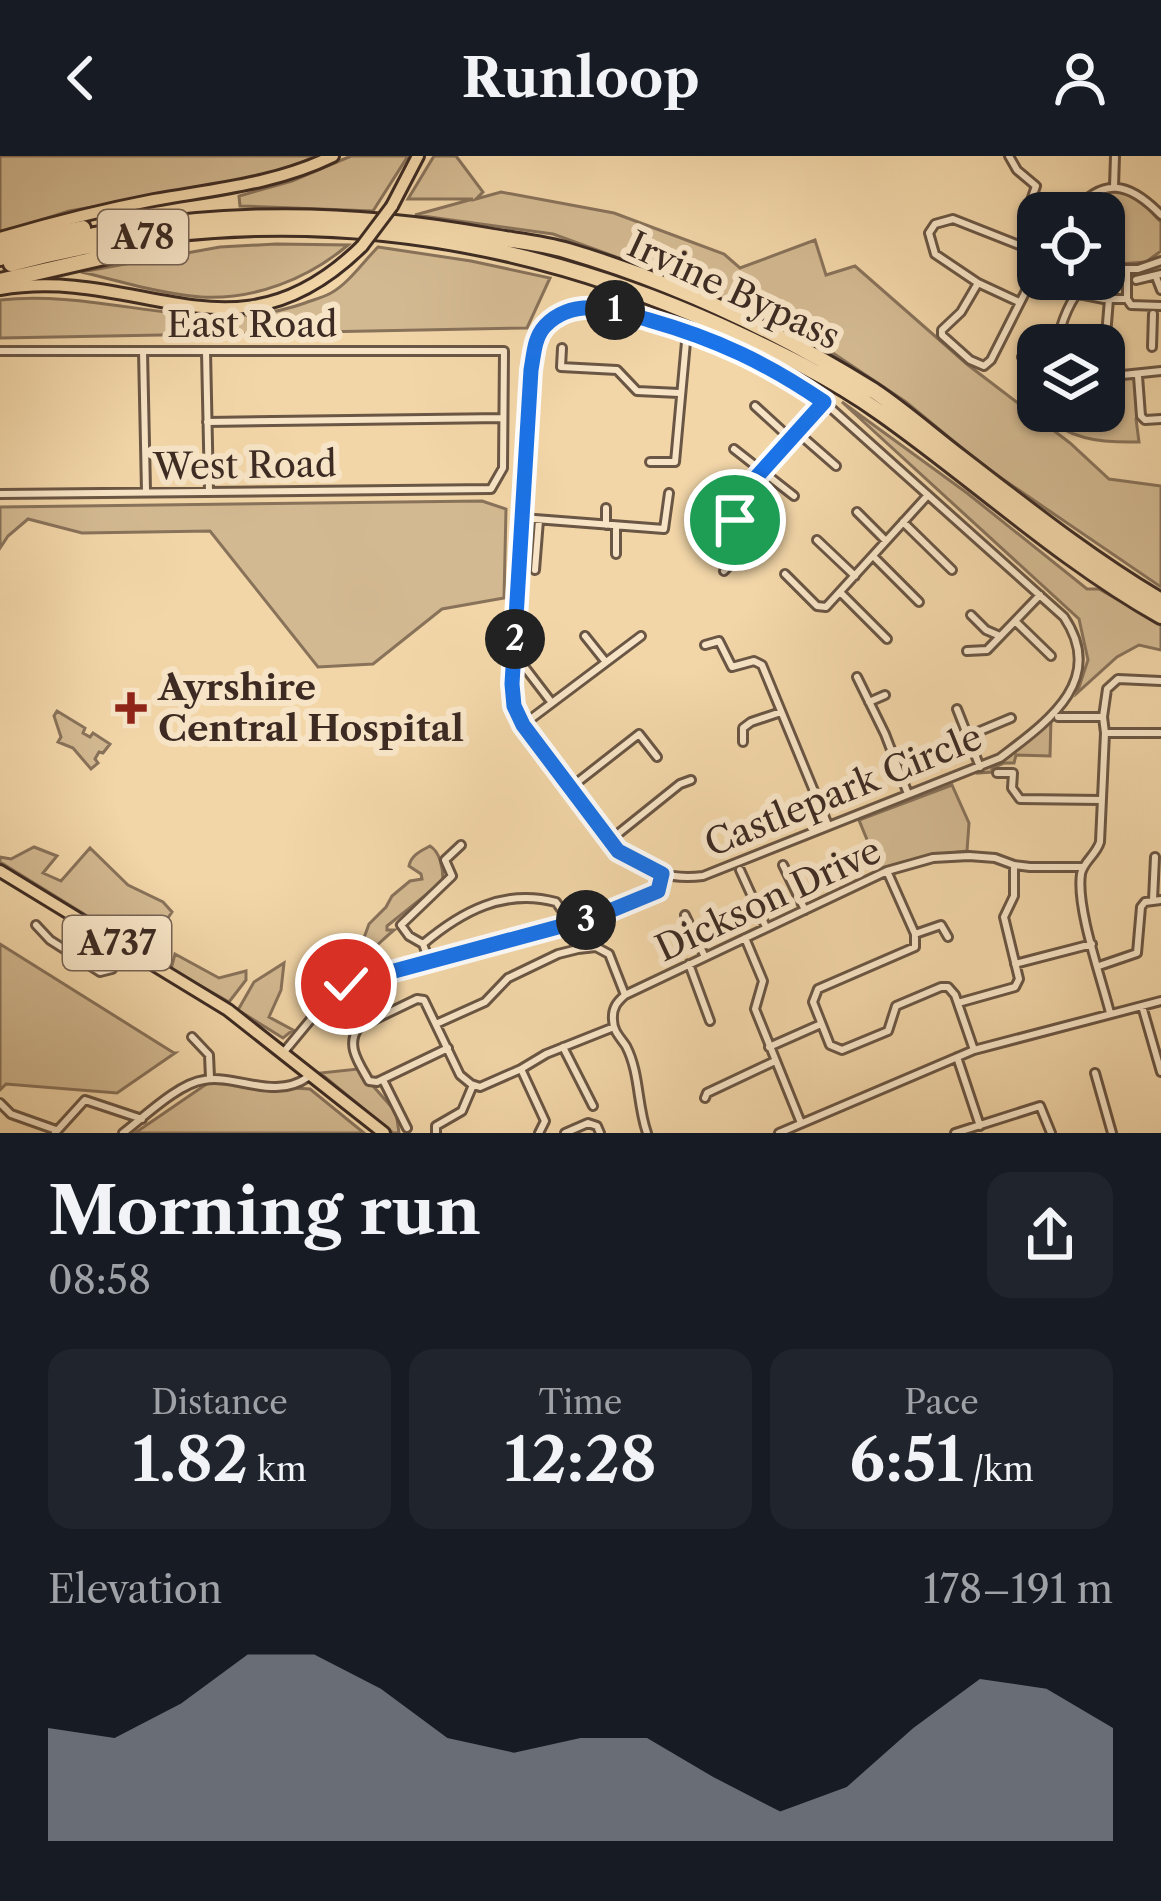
<!DOCTYPE html>
<html lang="en">
<head>
<meta charset="utf-8">
<style>
	body { margin:0; font-family:"Libre Caslon Text",serif; background:#20242c; color:#f1f3f6; height:100vh; display:flex; flex-direction:column; font-size:45px; white-space:nowrap }
	* { box-sizing:border-box; margin:0 }
	p { font-size:39px; color:#9ea1a6 }
	.icon { flex:none; width:66px; height:66px; fill:none; stroke:currentColor; stroke-width:2; stroke-linecap:round; stroke-linejoin:round }
	.map { position:relative; height:977px; overflow:hidden }
	.panel { display:flex; flex-direction:column; background:#171b24; flex:1 }
	.panel>* { flex:none }
	.buttons { position:absolute; left:1017px; top:36px; display:grid; gap:24px }
	.buttons a { display:grid; place-items:center; width:108px; height:108px; border-radius:24px; background:#171b24; box-shadow:0 3px 9px #0004; font-size:60px }
	.pin { position:absolute; display:grid; place-items:center; width:102px; height:102px; color:#fff; margin:-51px; border:6px solid #fff; border-radius:50%; box-shadow:0 3px 12px #0007 }
	.km { position:absolute; width:60px; height:60px; margin:-30px; border-radius:50%; background:#222; color:#fff; font-size:33px; line-height:60px; text-align:center }
	.round { display:grid; place-items:center; flex:none; width:126px; height:126px; border-radius:24px; background:#20242c }
	.summary { display:flex; align-items:center; justify-content:space-between; height:204px; padding:0 48px }
	h1 { font-size:66px; font-weight:700; line-height:90px }
	.figures { display:grid; grid-template-columns:repeat(3,1fr); gap:18px; height:204px; padding:12px 48px }
	.figures div { display:grid; align-content:center; border-radius:24px; background:#20242c; text-align:center }
	.figures b { font-size:60px; font-weight:700 }
	.figures small { font-size:33px; font-weight:400 }
	.figures p { font-size:33px }
	.chart { height:336px; padding:24px 48px }
	.chart p { display:flex; justify-content:space-between }
	.chart svg { width:100%; height:216px; margin-top:12px; fill:#8c9099; opacity:.7 }
	header { display:flex; justify-content:space-between; align-items:center; height:156px; padding:0 48px; background:#171b24; font-size:54px; font-weight:700 }
	.map>svg:first-child { display:block }
</style>
</head>
<body>
<header><svg class="icon" aria-label="back" viewBox="0 0 24 24"><path d="M15 5l-7 7 7 7"/></svg>Runloop<svg class="icon" aria-label="person" viewBox="0 0 24 24"><circle cx="12" cy="8" r="4"/><path d="M4 21q1-7 8-7t8 7"/></svg></header>
<div class="map">
<svg width="1161" height="977" viewBox="0 0 1161 977">
	<rect width="100%" height="100%" fill="#f2d6a8"/>
	<filter id="stains"><feTurbulence type="fractalNoise" baseFrequency=".00167" numOctaves="4"/><feColorMatrix values="0 0 0 0 .2 0 0 0 0 .09 0 0 0 0 .02 0 0 0 .5 -.17"/></filter>
	<radialGradient id="worn" r=".72"><stop offset=".6" stop-color="#630" stop-opacity="0"/><stop offset="1" stop-color="#630" stop-opacity=".3"/></radialGradient>
	<!-- green -->
	<path fill="#d3b991" stroke="#88725a" stroke-width="3" d="M0,0H319L249,25L69,55L0,77Z
		M351,0H408L373,55L240,50L239,40L292,25Z
		M434,0H456L483,36L476,43L501,36L614,57L724,98L740,112L815,84L826,119L855,110L968,209L1070,287L1109,323L1161,330V431L985,311L906,246L791,169L794,157L773,142L783,154L772,164L663,118L553,78L415,59L473,43H408Z
		M1115,33L1140,44L1161,66V95L1146,106L1104,109V57H1080C1088,39 1097,38 1115,33Z
		M276,88L348,89C308,123 254,144 201,141C161,138 120,125 81,116L220,91Z
		M378,91L471,105L550,122L527,172L0,182V144C102,132 205,183 305,147C313,144 324,141 331,137C348,128 364,105 378,91Z
		M1104,211L1120,223L1133,221L1136,223L1140,252L1136,263L1139,286C1096,287 1071,283 1036,256L1038,253L1104,255Z
		M842,246L967,337L1087,433H1099L1161,468V494L1139,489L1117,501L1077,537L1088,504L1079,463Z
		M482,345L506,353L504,442L442,453L373,508L318,511L210,375L82,377L28,363L8,380L0,392V351Z
		M57,555L85,572L83,577L90,581L93,577L110,588L103,597L99,596L95,603L98,607L91,613L73,592L58,586L61,581L54,560Z
		M1051,563L1050,600L1016,599L1014,607H1004L992,612V616L978,617L980,613C1009,603 1029,584 1051,563Z
		M952,629L969,667L967,695L931,699L879,713L859,664Z
		M430,690C440,696 443,712 443,724L437,730L387,770V774H394C371,793 333,839 306,812L327,807L361,790L369,768L386,751L392,740L410,725L422,723L421,718L409,710C411,699 421,695 430,690Z
		M34,691L57,700L43,717L61,725L90,692L128,729L163,746L172,756L157,778L168,792L152,800L0,706V701L11,703Z
		M0,788L174,897H175L117,937L6,928L0,934Z
		M175,798L219,822L246,815V824L229,846L171,813Z
		M284,807L281,834L269,861L293,874L283,882L238,854L254,826Z
		M358,913L396,956L399,977H393L320,917Z
		M208,927L310,933L364,977H135Z"/>
	<g fill="none" stroke-linecap="round" stroke-linejoin="round">
		<!-- street casing -->
		<g stroke="#6a5644" stroke-width="12">
			<path id="street" d="M1009,0L1017,14L1036,30L1028,53L1035,78
				M1114,31L1115,0
				M1073,57C1103,20 1129,26 1161,59
				M1024 91a6 6 0 1 1 12 0a6 6 0 1 1-12 0Z
				M1104,113H1138L1161,105
				M1127,114V143L1131,149L1161,150
				M1156,121L1161,134
				M1136,124L1161,118
				M978,127L935,98L929,77L935,68L953,63L1024,91
				M1079,138L1104,143H1127
				M1109,143L1105,192L1107,214L1113,220L1161,215
				M1019,146L978,127L961,156L942,174V179L970,204L984,210L991,204L1034,119L1031,97
				M605,151C648,163 693,174 734,192C766,206 795,226 824,246L1064,461C1107,525 1047,566 1000,602L703,720C637,728 611,687 576,641C557,616 538,591 521,565L514,550L512,528L531,214C533,204 533,192 536,184C546,156 580,152 605,151Z
				M1058,182L1064,187L1089,189
				M1047,189L1058,182C1061,170 1065,158 1071,147C1076,138 1080,135 1082,123
				M1152,191L1153,158
				M562,192L561,211L617,214L637,235L679,237
				M0,195H504L503,312L491,333L0,338
				M143,195L146,335
				M206,195L209,335
				M1022,201L1037,209
				M1138,220L1141,260L1145,264L1161,263
				M755,250L791,283
				M1037,251L1024,236L1038,207
				M207,266L503,262
				M797,276L836,310
				M734,293L794,340
				M650,306H675L687,175
				M857,356L886,385
				M522,362L664,373L669,337
				M903,366L952,414
				M606,369V352
				M817,384L855,420
				M616,398V372
				M873,400L919,446
				M535,414L539,364
				M724,415L755,382L726,355L824,246
				M785,418L817,450L826,451L928,339
				M840,436L887,483
				M971,459L986,474L1000,480
				M1016,466L1051,500
				M585,480L605,505
				M705,489L719,485L732,511L754,505L762,509L828,669
				M967,495L987,494L1040,439
				M526,513L552,547
				M857,521L885,578L908,638
				M869,546L885,539
				M957,553L980,611
				M1058,561H1103
				M524,568L641,480
				M1105,577H1161
				M968,580L1011,562
				M743,586V572L751,566L781,556
				M997,617H1013L1012,632L1020,643L1101,644
				M570,632L639,578L657,601
				M609,685L680,628L691,624
				M783,709L805,754
				M740,714L766,771
				M887,715L915,778V791L818,833L813,846L830,889L842,894L888,875L896,850L941,831H948L955,839L974,894
				M1153,744L1155,701
				M685,759L705,801
				M36,769L50,784L100,816L112,813L125,792
				M915,778L941,769L948,781
				M745,782L763,825L755,853L801,967
				M423,788L409,780L401,769L452,720L445,704L461,689
				M429,805L423,788C461,756 504,732 556,746L561,753
				M689,808L710,865
				M1015,808L1092,788
				M1099,810L1137,797L1141,751L1145,746L1161,744
				M958,847L1015,831L1019,823L1004,761L1014,740V709
				M1142,850L1161,916
				M1110,857C1101,821 1076,752 1081,718C1083,706 1096,699 1100,686L1105,577L1103,561L1107,533L1118,523L1161,525
				M436,868L485,846L508,822L558,798L578,793L596,791L609,798L625,839
				M192,881L209,899L210,922
				M563,891L593,950
				M769,891L821,868
				M448,892L377,926L369,925C359,907 345,889 359,871L417,843L424,844L460,919L471,928L480,931L521,913L546,898L614,871
				M283,897L326,845L346,828L595,761L658,735L662,718
				M957,901L980,970
				M521,913L545,965L539,977
				M1095,917L1112,977
				M383,924L407,972
				M705,942L707,937L775,905
				M0,947L11,958L56,974
				M55,977L85,944L142,963
				M123,977C144,961 179,927 204,924C237,918 274,945 308,921
				M436,977V970L462,955L473,929
				M565,977L588,967L597,970L600,977
				M647,977C637,949 640,917 626,890C620,881 613,875 613,864C612,852 617,846 625,839L887,715L933,702L969,700L995,702L1014,709L1030,711H1083
				M779,977L974,894L1161,845
				M955,977L1040,950L1051,977"/>
		</g>
		<!-- primary casing -->
		<g stroke="#3d2b23" stroke-width="16">
			<path id="primary" d="M392,50L418,0
				M0,82C51,67 102,54 154,44C215,33 276,28 333,0
				M0,133C142,109 235,215 362,90
				M0,715L228,854L384,977"/>
		</g>
		<!-- highway casing -->
		<g stroke="#3d2b23" stroke-width="20">
			<path id="highway" d="M0,89L83,72
				M0,102C160,55 324,50 487,80C514,85 542,87 568,95C676,127 778,175 874,235C904,255 932,280 961,302C1026,352 1090,403 1161,445
				M11,108C254,43 492,67 721,170C776,195 832,222 881,257C976,324 1060,403 1161,460
				M0,125L165,87"/>
		</g>
		<!-- street -->
		<use href="#street" stroke="#f7e4c6" stroke-width="6"/>
		<!-- primary -->
		<use href="#primary" stroke="#f2d6a8" stroke-width="10"/>
		<!-- highway -->
		<use href="#highway" stroke="#f2d6a8" stroke-width="14"/>
		<!-- primary-bridge casing -->
		<g stroke="#3d2b23" stroke-width="16" stroke-linecap="butt">
			<path id="primary-bridge" d="M362,90L392,50"/>
		</g>
		<!-- primary-bridge -->
		<use href="#primary-bridge" stroke="#f2d6a8" stroke-width="10"/>
	</g>
	<g fill="none" stroke-linecap="round" stroke-linejoin="round">
		<!-- route casing -->
		<g stroke="#fff" stroke-width="24">
			<path id="route" d="M346,828L595,761L658,735L662,718L618,695L523,569L514,550L512,528L531,214C534,198 534,182 545,170C574,140 615,154 649,164C716,183 767,207 824,246L726,355L735,364"/>
		</g>
		<!-- route -->
		<use href="#route" stroke="#1a73e8" stroke-width="15"/>
	</g>
	<!-- markers -->
	<path fill="#8f2418" stroke="#f7e4c6" stroke-width="4.5" d="M125 534h12v12h12v12h-12v12h-12v-12h-12v-12h12z"/>
	<g text-anchor="middle" dominant-baseline="central" stroke-width="12" stroke-linejoin="round" paint-order="stroke">
		<!-- shield labels -->
		<g fill="#f7e4c6" stroke="#756254" stroke-width="3">
			<rect x="98" y="54" width="90" height="54" rx="9"/>
			<rect x="63" y="760" width="108" height="54" rx="9"/>
		</g>
		<g font-size="33" font-weight="bold" fill="#3d2b23">
			<text x="143" y="81">A78</text>
			<text x="117" y="787">A737</text>
		</g>
		<!-- street labels -->
		<g font-size="36" fill="#3d2b23" stroke="#f7e4c6">
			<text transform="translate(734 134) rotate(25)">Irvine Bypass</text>
			<text x="252" y="168">East Road</text>
			<text transform="translate(245 309) rotate(-1)">West Road</text>
			<text transform="translate(843 634) rotate(-22)">Castlepark Circle</text>
			<text transform="translate(768 743) rotate(-25)">Dickson Drive</text>
		</g>
		<!-- poi labels -->
		<g font-size="36" font-weight="bold" fill="#3d2b23" stroke="#f7e4c6" text-anchor="start">
			<text x="158" y="531">Ayrshire<tspan x="158" dy="41">Central Hospital</tspan></text>
		</g>
	</g>
	<rect width="100%" height="100%" filter="url(#stains)"/>
	<rect width="100%" height="100%" fill="url(#worn)"/>
</svg>
<div class="buttons">
<a><svg class="icon" aria-label="locate" viewBox="0 0 24 24"><circle cx="12" cy="12" r="6"/><path d="M12 2v4M12 18v4M2 12h4M18 12h4"/></svg></a>
<a><svg class="icon" aria-label="layers" viewBox="0 0 24 24"><path d="M12 4l9 5-9 5-9-5zM3 14l9 5 9-5"/></svg></a>
</div>
<div class="pin" style="left:735px;top:364px;background:#1e9e55"><svg class="icon" aria-label="arrive" viewBox="0 0 24 24"><path d="M6 21V4h12l-3 4 3 4H6"/></svg></div>
<div class="pin" style="left:346px;top:828px;background:#d93025"><svg class="icon" aria-label="check" viewBox="0 0 24 24"><path d="M5 12l5 5 9-10"/></svg></div>
<b class="km" style="left:615px;top:154px">1</b>
<b class="km" style="left:515px;top:483px">2</b>
<b class="km" style="left:586px;top:764px">3</b>
</div>
<section class="panel">
<div class="summary"><div><h1>Morning run</h1><p>08:58</p></div><a class="round"><svg class="icon" aria-label="share" viewBox="0 0 24 24"><path d="M12 15V3M7 8l5-5 5 5M5 13v7h14v-7"/></svg></a></div>
<div class="figures">
<div><p>Distance</p><b>1.82<small> km</small></b></div>
<div><p>Time</p><b>12:28</b></div>
<div><p>Pace</p><b>6:51<small> /km</small></b></div>
</div>
<div class="chart"><p><span>Elevation</span>178–191 m</p>
<svg viewBox="0 0 160 44" preserveAspectRatio="none"><path d="M0 44V21L10 23L20 16L30 6L40 6L50 13L60 23L70 26L80 23L90 23L100 31L110 38L120 33L130 21L140 11L150 13L160 21V44z"/></svg>
</div>
</section>
</body>
</html>
